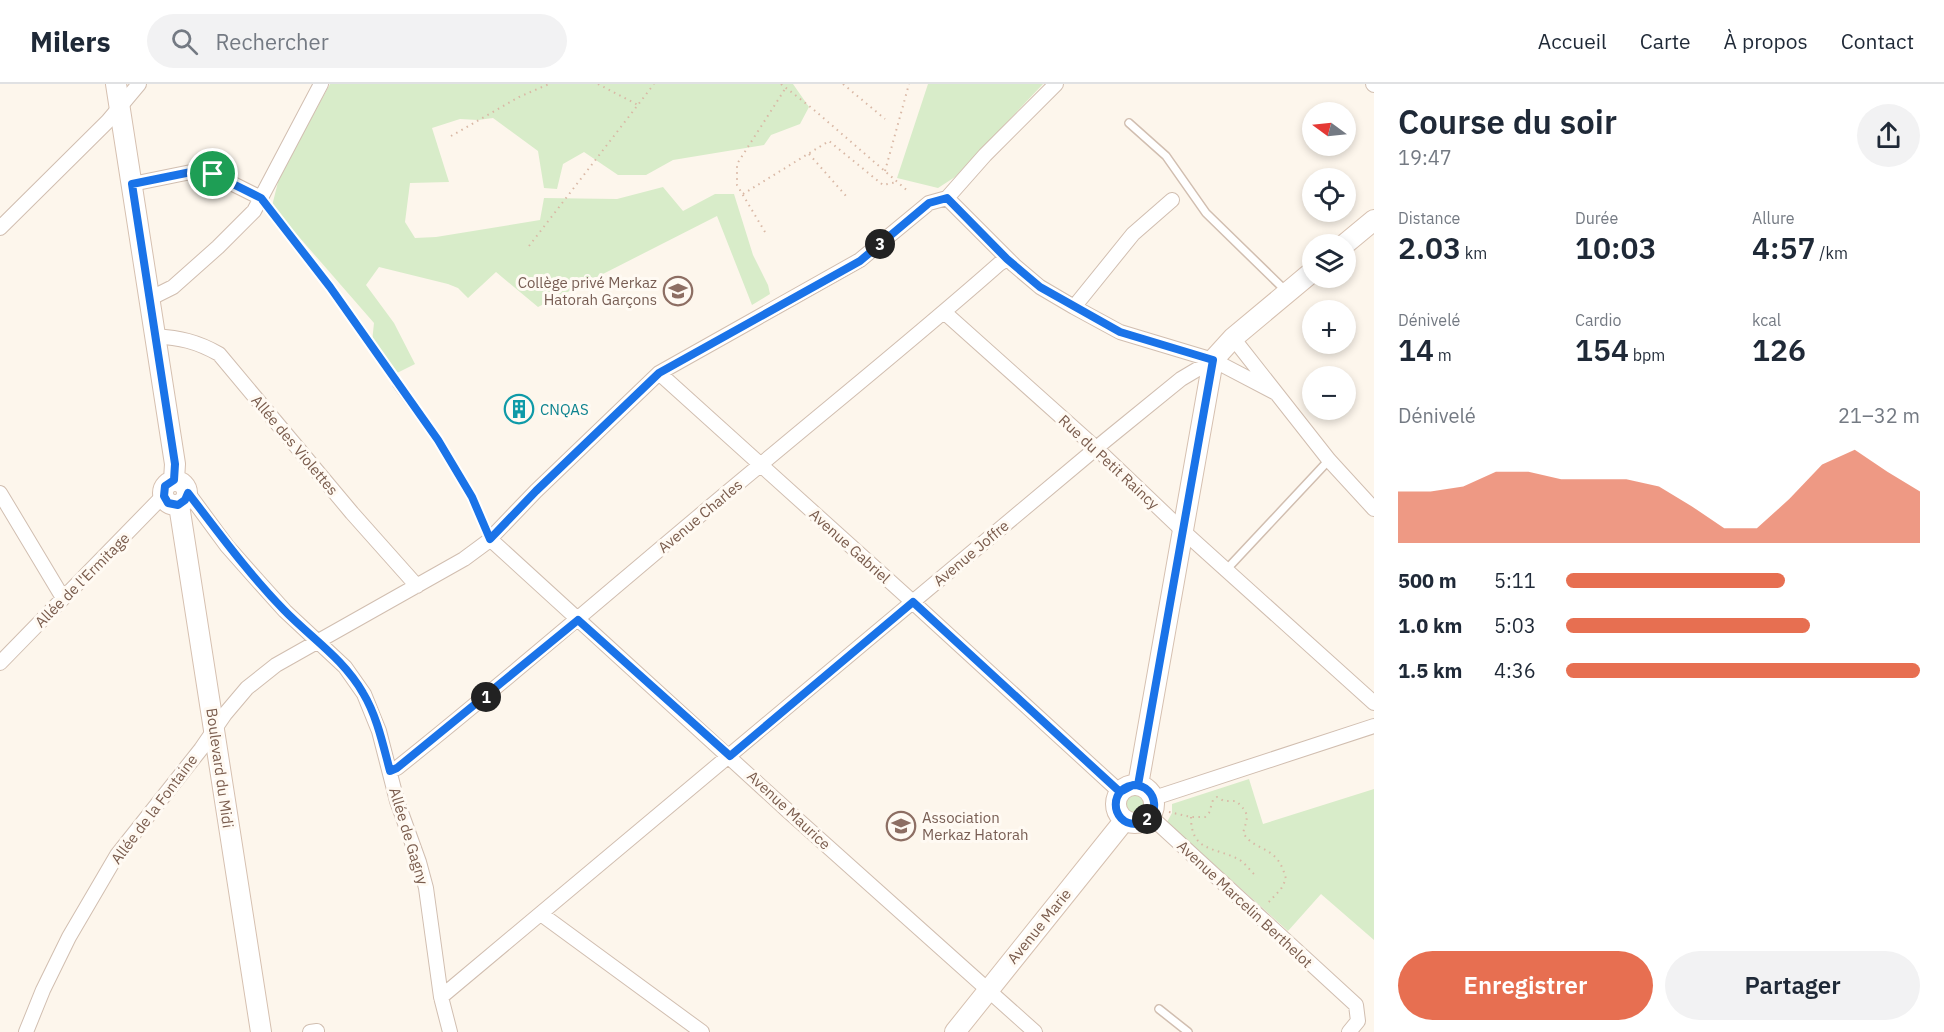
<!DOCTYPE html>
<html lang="fr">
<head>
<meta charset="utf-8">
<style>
	body { margin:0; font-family:"IBM Plex Sans",sans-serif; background:#f2f2f3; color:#1f2937; height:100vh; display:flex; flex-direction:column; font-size:22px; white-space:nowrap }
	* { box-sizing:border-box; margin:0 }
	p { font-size:20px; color:#747a83 }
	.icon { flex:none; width:33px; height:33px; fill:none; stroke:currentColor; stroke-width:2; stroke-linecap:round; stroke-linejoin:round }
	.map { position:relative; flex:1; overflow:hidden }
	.drawer { display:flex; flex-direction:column; background:#fff; width:570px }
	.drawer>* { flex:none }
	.needle { width:39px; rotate:285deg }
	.fabs { position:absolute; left:1302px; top:18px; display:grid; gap:12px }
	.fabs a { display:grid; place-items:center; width:54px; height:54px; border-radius:50%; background:#fff; box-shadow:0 3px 9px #0003; font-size:30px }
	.pin { position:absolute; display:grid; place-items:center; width:51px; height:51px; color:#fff; margin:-26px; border:3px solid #fff; border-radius:50%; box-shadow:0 2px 6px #0007 }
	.km { position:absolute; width:30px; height:30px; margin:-15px; border-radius:50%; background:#222; color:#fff; font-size:16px; line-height:30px; text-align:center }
	.round { display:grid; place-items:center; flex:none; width:63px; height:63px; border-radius:32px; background:#f2f2f3 }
	.head { display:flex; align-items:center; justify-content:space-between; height:102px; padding:0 24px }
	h1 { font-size:33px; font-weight:600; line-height:45px }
	.figures { display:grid; grid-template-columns:repeat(3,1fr); gap:9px; height:102px; padding:6px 24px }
	.figures div { display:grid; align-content:center }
	.figures b { font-size:30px; font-weight:600 }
	.figures small { font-size:16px; font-weight:400 }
	.figures p { font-size:16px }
	.chart { height:168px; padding:12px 24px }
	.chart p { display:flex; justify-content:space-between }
	.chart svg { width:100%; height:108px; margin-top:6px; fill:#e76f51; opacity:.7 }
	.action { display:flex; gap:12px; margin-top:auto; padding:12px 24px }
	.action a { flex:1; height:69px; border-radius:36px; background:#e76f51; color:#fff; font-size:24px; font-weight:600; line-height:69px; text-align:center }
	.action a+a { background:#f2f2f3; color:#1f2937 }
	ul { padding:0 24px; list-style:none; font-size:20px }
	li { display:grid; grid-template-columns:96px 72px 1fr; align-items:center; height:45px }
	li i { height:15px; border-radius:8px; background:#e76f51 }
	header { display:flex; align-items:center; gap:36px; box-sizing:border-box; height:84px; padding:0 30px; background:#fff; border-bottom:2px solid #e0e1e3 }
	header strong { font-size:28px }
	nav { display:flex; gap:33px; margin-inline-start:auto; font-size:21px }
	.search { width:420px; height:54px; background:#f2f2f3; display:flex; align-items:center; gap:15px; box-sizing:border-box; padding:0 21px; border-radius:33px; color:#747a83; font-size:22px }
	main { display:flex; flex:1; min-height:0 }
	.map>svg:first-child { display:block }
</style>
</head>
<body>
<header>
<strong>Milers</strong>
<div class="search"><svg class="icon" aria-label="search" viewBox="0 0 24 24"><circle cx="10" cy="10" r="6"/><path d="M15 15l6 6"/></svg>Rechercher</div>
<nav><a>Accueil</a><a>Carte</a><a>À propos</a><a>Contact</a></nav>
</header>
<main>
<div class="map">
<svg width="1374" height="948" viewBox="0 0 1374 948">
	<rect width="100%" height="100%" fill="#fdf6ec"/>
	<!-- green -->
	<path fill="#d8ecc9" d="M330,0H793L809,23L800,40L771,51L764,61L673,76L646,91H618L584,68L563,80L557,105L544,104L538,67L493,34L478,36L460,35L432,44L449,98L410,99L405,138L415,154L436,153L540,136L544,114L617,115L663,103L683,127L715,110H734L753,171L768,201L770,210L752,221L717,132L538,223L496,188L468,214L458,204L448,200L379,183L366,201L394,239L415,280L397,289L372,258L374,239L272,122L279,94Z
		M928,0H1043L955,93L938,104L897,94Z
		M1249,695L1263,740L1374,705V856L1321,810L1288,847L1167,738L1172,729V720Z
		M1125 720a10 10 0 1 1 20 0a10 10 0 1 1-20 0Z"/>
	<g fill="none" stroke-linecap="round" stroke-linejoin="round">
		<!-- lane casing -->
		<g stroke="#d1beb0" stroke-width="10">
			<path id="lane" d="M1129,39L1166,72L1206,129L1286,207
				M397,300L438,356L472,413L490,455
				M1226,486L1329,376
				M1159,925L1188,948"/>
		</g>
		<!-- street casing -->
		<g stroke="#d1beb0" stroke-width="16">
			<path id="street" d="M1373,0L1374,1
				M132,100L191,88L213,90L261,114
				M947,114L1014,181L1040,203L1074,223L1120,248L1213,276L1276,309
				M0,144L108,37L139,0
				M149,215L173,203L218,163L254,127L321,0
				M1074,223L1133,150L1172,116
				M944,228L1096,364L1183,447L1374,619
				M155,252C180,254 196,257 219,270L352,429L417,502
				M1233,254L1329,376L1374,425
				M659,289L905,511L1120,708
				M0,409L63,514
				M188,409L227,462L258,497L285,527L345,583L364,610L379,647L397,717L419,778L426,804L441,913L450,948
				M490,455L788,727L1035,948
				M0,579L163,412
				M390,687L397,684C520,586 638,482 759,382C839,315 921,249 999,180L1007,175
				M1154,714L1374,642
				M1150,732L1356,921L1358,937L1349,948
				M541,830L702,948
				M441,913L1106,356L1181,295L1213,276
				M26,948L43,906L69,853L117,771L201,665L225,630L247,604L276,581L464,475L487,458L536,407L659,289L860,176L929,119L947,114L985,71L1056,0
				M310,948L317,947"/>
		</g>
		<!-- secondary casing -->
		<g stroke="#d6c0b0" stroke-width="22">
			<path id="secondary" d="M116,0L175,380L174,396
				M1345,160L1374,136
				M163 409a12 12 0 1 1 24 0a12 12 0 1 1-24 0Z
				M179,421L261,948
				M1116 720a19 19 0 1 1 38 0a19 19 0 1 1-38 0Z
				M1138,701L1213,276L1233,254L1312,188
				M955,948L1124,737"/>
		</g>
		<!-- path -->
		<path stroke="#d9b8a5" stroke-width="2" stroke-dasharray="1.5 4.5" stroke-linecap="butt" d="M598,0L638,21
			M781,0L813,25L909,108
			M843,0L885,35
			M451,52L519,13L549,0
			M809,70L846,112
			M885,87L909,0
			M743,110L829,57L883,101L897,98
			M270,126L330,203L392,293
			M765,148L737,101V80L785,5
			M529,162L654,0
			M1169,728L1191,733H1205L1209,729L1213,716L1217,713L1224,717H1236C1250,730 1248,732 1243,749C1257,770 1277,759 1286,795L1281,805L1266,821
			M1191,733C1191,767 1213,763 1236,774C1244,777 1250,787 1257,793"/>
		<!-- lane -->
		<use href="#lane" stroke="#fff" stroke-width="7"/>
		<!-- street -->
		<use href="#street" stroke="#fff" stroke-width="14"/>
		<!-- secondary -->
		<use href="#secondary" stroke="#fff" stroke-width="20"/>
	</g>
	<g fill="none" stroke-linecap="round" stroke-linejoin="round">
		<!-- route casing -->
		<g stroke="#fff" stroke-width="12">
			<path id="route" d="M213,90L191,88L132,100L175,380L174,396L165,402L164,412L168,419L178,421L185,416L188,409C219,449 248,489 284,526C310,553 344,575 363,609C377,632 383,661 390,687L397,684L578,536L730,672L913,518L1120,708L1133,701C1160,701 1161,738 1137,740C1109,741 1108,700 1138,701L1213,276L1120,248L1040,203L1007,175L947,114L929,119L860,177L659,289L536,407L490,455L472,413L438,356L330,203L261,114L213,90"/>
		</g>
		<!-- route -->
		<use href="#route" stroke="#1a73e8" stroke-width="8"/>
	</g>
	<!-- icons -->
	<defs>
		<g id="school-ring" transform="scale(1.5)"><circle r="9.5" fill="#fffaf3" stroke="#8d6e63" stroke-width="1.5"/><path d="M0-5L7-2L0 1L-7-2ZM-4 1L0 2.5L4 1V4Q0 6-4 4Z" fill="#8d6e63"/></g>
		<g id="building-ring" transform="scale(1.5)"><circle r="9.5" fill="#fffaf3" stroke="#0f9aa8" stroke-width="1.5"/><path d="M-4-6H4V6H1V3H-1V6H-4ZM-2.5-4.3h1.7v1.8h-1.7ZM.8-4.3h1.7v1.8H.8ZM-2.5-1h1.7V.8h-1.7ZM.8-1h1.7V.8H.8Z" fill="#0f9aa8"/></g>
	</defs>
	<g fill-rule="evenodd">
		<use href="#school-ring" x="678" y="207"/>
		<use href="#building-ring" x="519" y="325"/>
		<use href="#school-ring" x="901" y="742"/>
	</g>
	<g text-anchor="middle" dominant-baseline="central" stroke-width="6" stroke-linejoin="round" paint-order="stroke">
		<!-- education labels -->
		<g font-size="15" fill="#785e54" stroke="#fffaf3" text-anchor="end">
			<text x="657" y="198">Collège privé Merkaz<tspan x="657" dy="17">Hatorah Garçons</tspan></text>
			<text x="922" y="733" text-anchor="start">Association<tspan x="922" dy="17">Merkaz Hatorah</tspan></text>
		</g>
		<!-- culture labels -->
		<g font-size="15" fill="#0d838f" stroke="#fffaf3" text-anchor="start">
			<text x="540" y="325">CNQAS</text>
		</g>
		<!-- street labels -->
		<g font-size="15" fill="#7a5c4d" stroke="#fffaf3">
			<text transform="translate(295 361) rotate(50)">Allée des Violettes</text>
			<text transform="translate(1109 378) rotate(43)">Rue du Petit Raincy</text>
			<text transform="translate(700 432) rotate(-40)">Avenue Charles</text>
			<text transform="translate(850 462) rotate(42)">Avenue Gabriel</text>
			<text transform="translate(971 469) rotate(-40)">Avenue Joffre</text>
			<text transform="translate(82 496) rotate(-45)">Allée de l'Ermitage</text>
			<text transform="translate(220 684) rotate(82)">Boulevard du Midi</text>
			<text transform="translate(154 725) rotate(-53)">Allée de la Fontaine</text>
			<text transform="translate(789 726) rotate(43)">Avenue Maurice</text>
			<text transform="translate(409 752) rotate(73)">Allée de Gagny</text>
			<text transform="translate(1245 820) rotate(43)">Avenue Marcelin Berthelot</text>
			<text transform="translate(1039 842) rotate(-51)">Avenue Marie</text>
		</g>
	</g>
</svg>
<div class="fabs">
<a><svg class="needle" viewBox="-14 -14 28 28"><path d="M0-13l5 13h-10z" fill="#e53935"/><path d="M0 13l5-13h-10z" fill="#747a83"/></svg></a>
<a><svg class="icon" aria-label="locate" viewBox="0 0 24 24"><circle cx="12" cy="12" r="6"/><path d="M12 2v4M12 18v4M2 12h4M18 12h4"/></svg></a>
<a><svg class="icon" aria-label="layers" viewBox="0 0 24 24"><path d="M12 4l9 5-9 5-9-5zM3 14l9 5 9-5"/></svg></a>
<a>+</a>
<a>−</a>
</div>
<div class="pin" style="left:213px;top:90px;background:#1e9e55"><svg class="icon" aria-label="arrive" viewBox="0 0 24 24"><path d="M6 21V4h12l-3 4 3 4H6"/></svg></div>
<b class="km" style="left:486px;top:613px">1</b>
<b class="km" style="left:1147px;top:735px">2</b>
<b class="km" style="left:880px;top:160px">3</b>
</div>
<section class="drawer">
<div class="head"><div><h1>Course du soir</h1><p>19:47</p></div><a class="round"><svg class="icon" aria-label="share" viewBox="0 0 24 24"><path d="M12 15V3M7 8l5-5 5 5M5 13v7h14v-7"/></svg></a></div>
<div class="figures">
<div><p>Distance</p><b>2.03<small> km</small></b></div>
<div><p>Durée</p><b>10:03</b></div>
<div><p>Allure</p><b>4:57<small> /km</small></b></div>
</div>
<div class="figures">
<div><p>Dénivelé</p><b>14<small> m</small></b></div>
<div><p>Cardio</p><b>154<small> bpm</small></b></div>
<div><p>kcal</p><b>126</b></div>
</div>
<div class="chart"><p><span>Dénivelé</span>21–32 m</p>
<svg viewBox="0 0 160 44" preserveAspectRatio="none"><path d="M0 44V23L10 23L20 21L30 15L40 15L50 18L60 18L70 18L80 21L90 29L100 38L110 38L120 26L130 12L140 6L150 15L160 23V44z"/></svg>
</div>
<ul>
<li><b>500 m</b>5:11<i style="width:62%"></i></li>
<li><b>1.0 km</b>5:03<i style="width:69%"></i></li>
<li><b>1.5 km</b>4:36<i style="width:100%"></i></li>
</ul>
<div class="action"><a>Enregistrer</a><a>Partager</a></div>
</section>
</main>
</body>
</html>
